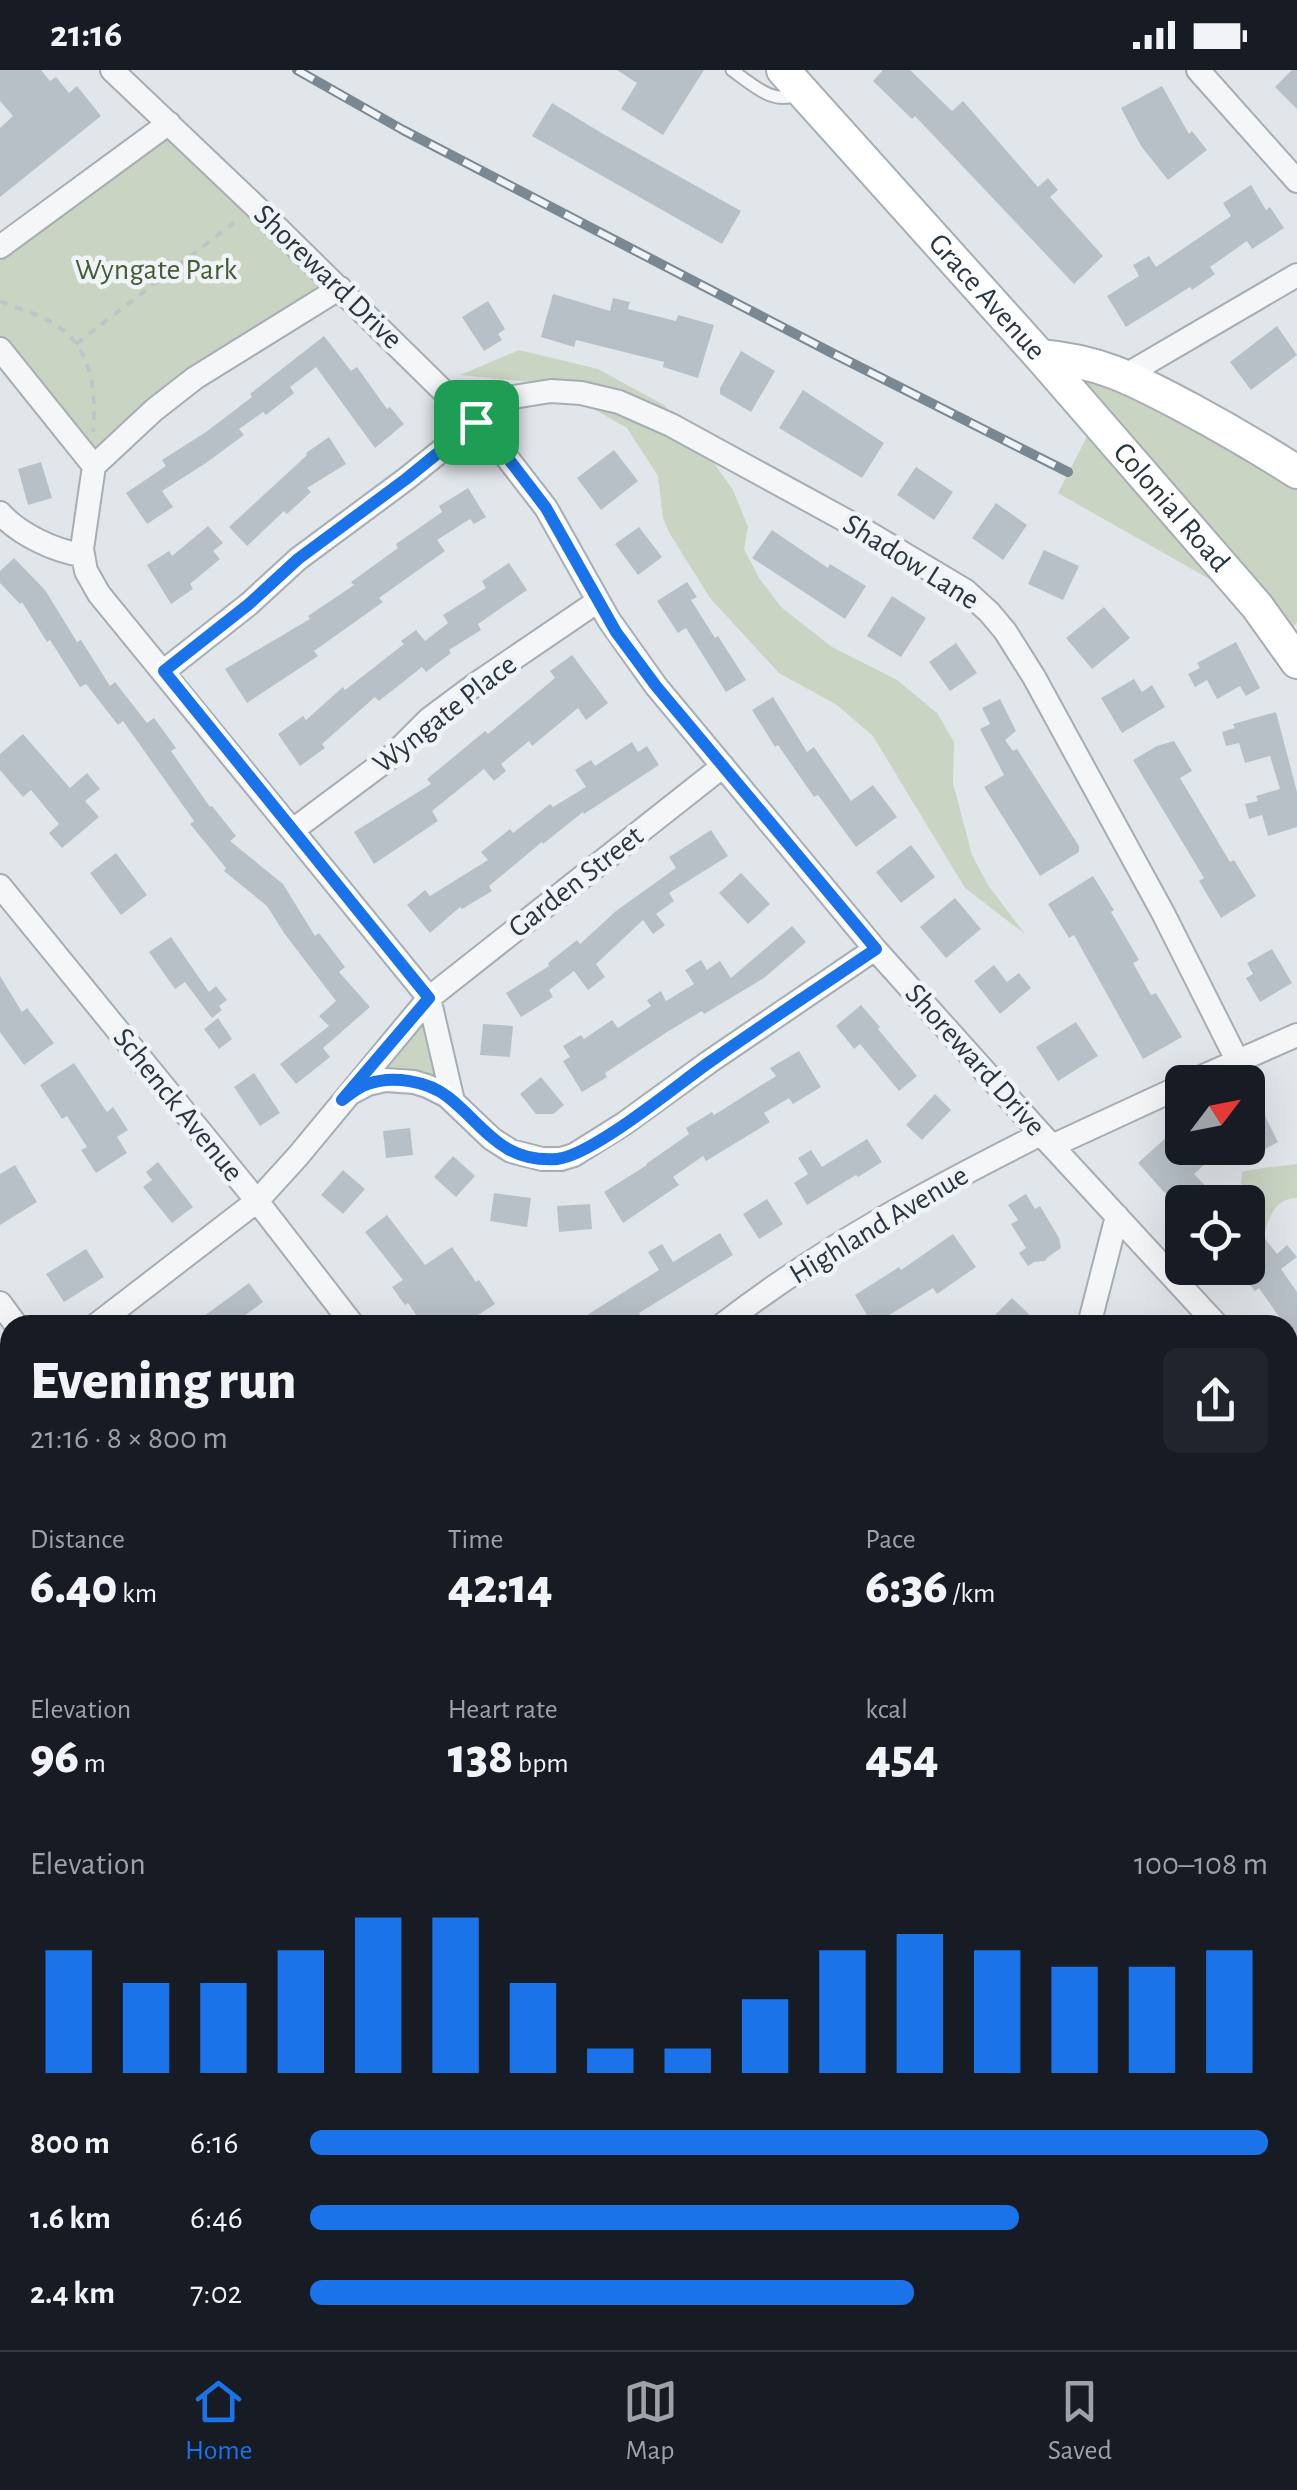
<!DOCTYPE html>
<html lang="en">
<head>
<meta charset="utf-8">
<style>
	body { margin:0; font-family:"Alegreya Sans",sans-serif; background:#20242c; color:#f1f3f6; height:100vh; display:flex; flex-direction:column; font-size:38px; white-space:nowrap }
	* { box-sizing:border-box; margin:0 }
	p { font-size:32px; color:#9ea1a6 }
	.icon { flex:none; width:55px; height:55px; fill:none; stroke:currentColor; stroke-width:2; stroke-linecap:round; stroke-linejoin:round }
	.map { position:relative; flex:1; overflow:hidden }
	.side { position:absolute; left:0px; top:1245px; width:1298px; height:1035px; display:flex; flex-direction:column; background:#171b24; border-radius:30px 30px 0 0; box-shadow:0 10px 40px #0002 }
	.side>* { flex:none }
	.needle { width:65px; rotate:58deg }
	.buttons { position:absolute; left:1165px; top:995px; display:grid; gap:20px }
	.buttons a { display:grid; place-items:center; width:100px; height:100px; border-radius:15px; background:#171b24; box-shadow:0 10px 40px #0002; font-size:50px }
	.pin { position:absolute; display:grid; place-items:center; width:85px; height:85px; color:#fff; margin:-42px; border-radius:20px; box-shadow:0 5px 15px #0006 }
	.round { display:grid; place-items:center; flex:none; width:105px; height:105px; border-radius:15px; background:#20242c }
	.overview { display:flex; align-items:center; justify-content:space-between; height:170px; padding:0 30px }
	h1 { font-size:55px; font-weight:800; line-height:75px }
	.figures { display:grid; grid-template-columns:repeat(3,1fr); gap:15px; height:170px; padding:10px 30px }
	.figures div { display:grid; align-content:center }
	.figures b { font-size:50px; font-weight:800 }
	.figures small { font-size:28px; font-weight:400 }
	.figures p { font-size:28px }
	.chart { height:280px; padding:20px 30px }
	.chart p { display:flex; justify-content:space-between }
	.chart svg { width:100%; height:180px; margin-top:10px; stroke:#1a73e8; stroke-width:6 }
	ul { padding:0 30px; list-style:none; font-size:32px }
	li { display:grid; grid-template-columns:160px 120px 1fr; align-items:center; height:75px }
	li i { height:25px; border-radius:12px; background:#1a73e8 }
	.status { display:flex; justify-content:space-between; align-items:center; height:70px; padding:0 50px; background:#171b24; direction:ltr }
	.status svg { height:28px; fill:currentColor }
	.tab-bar { display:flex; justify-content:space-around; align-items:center; height:140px; border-top:2px solid #363941; background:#171b24; font-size:28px; color:#9ea1a6 }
	.tab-bar a { display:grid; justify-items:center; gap:5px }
	.tab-bar .on { color:#1a73e8 }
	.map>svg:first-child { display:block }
</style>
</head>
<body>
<div class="status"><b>21:16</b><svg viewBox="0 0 49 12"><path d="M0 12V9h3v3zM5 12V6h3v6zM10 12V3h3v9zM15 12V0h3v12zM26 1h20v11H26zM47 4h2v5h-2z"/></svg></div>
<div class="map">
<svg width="1297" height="2280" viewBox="0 0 1297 2280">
	<rect width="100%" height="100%" fill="#e1e6ea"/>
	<!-- green -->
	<path fill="#c9d4c2" d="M169,53L340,218L195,308L94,396L0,279V177Z
		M519,280L598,299L664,335L711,389L733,420L748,457L744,479L759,508L781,537L832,577L897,610L937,643L954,672L953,713L972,785L988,815L1025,864L965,818L873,666L837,635L779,603L710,528L670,464L663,448L658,406L627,358L550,314L460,305Z
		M1064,288L1297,402V552L1284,571L1257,536L1058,423L1095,351Z
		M429,928L453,1031L368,1014Z
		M1297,1094V1128C1277,1128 1271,1143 1265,1160L1241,1113L1242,1102C1260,1097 1278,1097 1297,1094Z
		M0,2021L10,2035V2229L0,2224Z
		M103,2270H189L197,2280H125Z
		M766,2270H820L815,2280H750Z"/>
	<!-- building -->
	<path fill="#b8c0c7" d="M0,0H41L50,11L56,7L69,23L77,16L101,46L0,127V58L13,46L0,31Z
		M617,0H704L663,65L621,39L637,13Z
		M883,0H910L952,41L963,31L1038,117L1048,108L1058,120L1050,127L1103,186L1074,214L915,46L912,49L873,11Z
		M1292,0H1297V39L1275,17Z
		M1162,16L1189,64L1192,61L1207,80L1168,110L1141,76L1121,38Z
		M552,33L605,65L741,141L722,174L532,66Z
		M1251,115L1266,140L1270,137L1284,158L1252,179L1247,171L1210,197L1215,204L1192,220L1190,217L1126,257L1107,226L1139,206L1133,195L1149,186L1156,197L1231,146L1223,133Z
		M553,224L610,241L613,228L630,232L628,239L676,251L678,245L714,255L698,308L663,297L664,292L576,270L574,277L541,267Z
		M488,231L505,259L498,264L502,270L484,281L462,247Z
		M1277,256L1297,285L1251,320L1230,292Z
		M324,266L351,301L357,297L387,339L390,337L404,354L375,378L316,297L290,317L294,323L266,345L263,342L239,359L244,365L206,393L162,421L173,437L147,454L126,423L166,396L162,390L206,362L252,327L250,324Z
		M741,281L775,301L751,342L720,324V318Z
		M803,320L884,373L862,408L779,358Z
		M329,367L346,394L307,418L311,422L287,444L284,441L247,476L229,457L307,385L306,383Z
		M614,380L638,411L601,440L577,408Z
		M41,392L52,428L28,435L18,399Z
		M916,397L953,422L934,450L897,425Z
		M468,418L486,447L474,454L470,449L437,470L445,481L379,528L383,532L314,581L318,586L247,633L225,599L310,549L308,546L354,515L351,512L398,478L396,474L442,442L439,436Z
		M996,433L1027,455L1003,490L972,468Z
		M208,456L223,473L213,481L220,489L190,514L193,519L171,534L147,495L169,481L172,486Z
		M639,457L662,487L638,505L615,474Z
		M772,460L828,498L830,494L866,516L845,549L752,488Z
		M1044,480L1079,496L1063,530L1028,514Z
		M14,488L45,520L77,572L81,570L110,616L115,612L147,653L154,648L176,678L171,681L210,737L212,736L236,766L230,771L283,814L315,866L319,863L345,897L339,902L370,937L323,978L330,987L296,1014L280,994L329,956L319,946L336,931L284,863L267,836L224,801L226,798L190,754L194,751L123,651L118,655L86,614L80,617L50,570L47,572L22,532L20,534L0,513V501Z
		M509,493L527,520L478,554L481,560L449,580L451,583L426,602L422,597L379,631L375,627L322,674L325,678L300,696L278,664L303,646L306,650L343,617L345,620L404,574L401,571L416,560L425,571L448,553L443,545L486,518L482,511Z
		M687,512L697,527L691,530L715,568L718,566L746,610L726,622L686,558L678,563L657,531Z
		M892,526L926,548L901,587L867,566Z
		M1104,537L1130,568L1092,599L1066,568Z
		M1236,572L1260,618L1246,626L1240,616L1217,629L1207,610L1195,617L1188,604L1200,598L1197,593Z
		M956,573L977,603L950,621L929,592Z
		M572,585L608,633L586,650L578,638L532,676L529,671L501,694L506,701L494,711L484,699L432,741L438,751L374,794L354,762L431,714L427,709L485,661L488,664L555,608L550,601Z
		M1134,609L1142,622L1152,615L1165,637L1122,663L1101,628Z
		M773,627L807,682L814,677L851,731L873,715L897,747L856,777L818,725L814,727L778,675L775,677L752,640Z
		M1000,629L1016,661L1005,670L1013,681L1017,679L1079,776V782L1040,806L984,717L1004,705L980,659L990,654L982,638Z
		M1276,642L1297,722V757L1268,766L1262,745L1249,749L1245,734L1258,731L1256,726L1280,719L1270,686L1245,693L1239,673L1226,676L1222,662L1235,658L1233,654Z
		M23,664L70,718L87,703L100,719L85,731L99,747L62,778L49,763L59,754L31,720L23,727L0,700V684Z
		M1174,671L1192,701L1180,708L1230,792L1234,790L1256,826L1221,848L1199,811L1204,808L1133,690L1157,676Z
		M632,672L638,682L647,676L659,695L584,744L583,742L543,774L542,772L489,816L492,821L462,839L460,837L430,863L407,835L425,820L430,826L488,790L481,782L510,759L513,763L550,734L553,737L586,717L575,700L591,690L595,696Z
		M711,760L728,786L669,823L674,831L656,844L665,855L653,864L643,850L596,894L605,907L588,920L574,901L549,920L553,927L521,947L506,923L549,896L548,893L577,870L580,874L616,841L676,798L669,787Z
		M911,775L935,807L901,833L876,802Z
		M116,783L147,825L121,845L90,803Z
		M741,803L770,834L748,854L719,823Z
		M1093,806L1114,840L1111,842L1139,890L1133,893L1151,925L1156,923L1182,967L1143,989L1074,865L1069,868L1048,834Z
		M955,828L981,859L946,888L920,857Z
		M792,856L806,872L764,908L704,944L702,941L667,962L605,1003L607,1007L582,1022L563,991L570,987L563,976L581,965L584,969L612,950L618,958L651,936L647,930L661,921L666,931L694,914L685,900L701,890L707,900L720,891L731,908Z
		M171,867L209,922L216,916L227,930L219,936L222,940L212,948L185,912L175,919L149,882Z
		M1272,879L1292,913L1260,932L1246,908L1253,904L1247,893Z
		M994,895L1007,912L1019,903L1031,918L1000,944L974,911Z
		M0,906L22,942L27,938L54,973L24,995L0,962Z
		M861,935L880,957L878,959L917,1006L899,1021L860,974L854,979L836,956Z
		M218,948L232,969L219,979L204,959Z
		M1076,952L1098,986L1058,1011L1036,977Z
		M483,954L513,956L510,987L480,985Z
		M799,981L821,1017L793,1034L789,1028L764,1043L770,1052L706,1091L703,1086L673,1107L679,1115L623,1153L604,1122L647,1095L646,1094L689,1064L686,1058L712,1042L714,1045L776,1006L770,998Z
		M74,993L107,1042L113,1037L128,1060L117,1067L127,1083L96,1103L81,1080L87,1077L67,1046L62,1049L40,1015Z
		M254,1003L280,1043L260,1056L234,1017Z
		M541,1007L564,1035L553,1044H536L520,1024Z
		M1248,1012L1278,1072L1248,1088Z
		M935,1024L951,1040L922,1070L906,1055Z
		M410,1058L413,1085L386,1088L383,1061Z
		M1169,1065L1181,1078H1192L1206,1093L1194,1104L1221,1132H1173L1138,1093Z
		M867,1069L882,1092L858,1107L856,1105L807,1135L794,1113L808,1104L798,1088L811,1080L822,1097Z
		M453,1086L475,1106L456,1127L434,1107Z
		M158,1092L193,1137L172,1153L143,1117L152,1110L146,1102Z
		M15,1095L37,1132L0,1155V1104Z
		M343,1100L365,1119L343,1144L321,1125Z
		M494,1123L531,1128L527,1157L490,1151Z
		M1026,1124L1035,1139L1040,1136L1059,1168L1061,1178L1048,1187L1045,1191L1034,1192L1028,1196L1019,1183L1026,1178L1011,1154L1018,1150L1008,1135Z
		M767,1129L783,1154L759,1169L743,1144Z
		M590,1134L592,1159L559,1162L557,1136Z
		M387,1145L425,1195L452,1177L476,1212L479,1210L495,1234L463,1255H423L408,1233L405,1235L392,1217L403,1210L365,1162Z
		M720,1163L733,1185L639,1243L641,1247L628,1255H571L659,1200L648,1182L662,1174L673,1192Z
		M953,1164L976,1197L937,1224L933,1218L873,1255L855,1225L899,1197L901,1200Z
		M1262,1165L1277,1184L1287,1175L1297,1187L1281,1199L1297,1222V1272L1288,1255H1285L1259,1218L1255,1221L1236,1198H1248V1176Z
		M86,1179L104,1207L64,1232L46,1204Z
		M249,1213L263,1232L232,1255H192Z
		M1012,1228L1040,1255H985Z"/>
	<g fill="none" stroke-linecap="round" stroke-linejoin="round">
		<!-- lane casing -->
		<g stroke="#a6aeb4" stroke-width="15">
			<path id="lane" d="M732,0C752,14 773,36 798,24"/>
		</g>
		<!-- street casing -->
		<g stroke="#a6aeb4" stroke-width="26">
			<path id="street" d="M112,0L255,136L494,371L546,438L609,550L656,616L875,879L1041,1064L1217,1255
				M1198,0L1297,111
				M0,177L169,53
				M0,279L94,396L82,479L86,501L99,524L429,928L453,1031
				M1126,305L1297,205
				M94,396L154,340L195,308L340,218
				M0,443C19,464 54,481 82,485
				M164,601L249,534L298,489L406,409L507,328L551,321L581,323L619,332L671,355L867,462L966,521L989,542L1005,561L1034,607L1163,843L1237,990
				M293,760L392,686L429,649L476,614L598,531
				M0,816L257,1131L353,1255
				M1190,1012L1297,965
				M351,1023L368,1014L385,1010L414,1012L427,1016L447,1026L492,1069L511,1081L542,1089H561L574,1085L625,1053L709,992L875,879
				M1052,1076L1182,1016
				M0,1233L16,1255
				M96,1255L257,1131L298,1086L429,928L723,696
				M722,1255C821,1178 930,1120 1041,1064
				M1089,1255L1117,1146
				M0,1327L10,1320
				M1288,1331L1297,1341
				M1288,1430L1297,1422
				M0,1649L10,1641
				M1288,1805L1297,1775
				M0,1975L10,1967
				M0,2021L10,2035
				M1288,2127L1297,2121
				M190,2270L198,2280
				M494,2270L501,2280
				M566,2270L574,2280
				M891,2270L896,2280
				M1215,2270L1216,2280
				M592,2280L605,2270
				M1072,2280L1090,2270"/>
		</g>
		<!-- secondary casing -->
		<g stroke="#a6aeb4" stroke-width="36">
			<g id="secondary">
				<path id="s1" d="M783,0L1040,286L1257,536L1297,592"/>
				<path d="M1040,286C1101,291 1135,310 1188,338C1225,358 1261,379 1297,402"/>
			</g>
		</g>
		<!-- path -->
		<path stroke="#bfc4c9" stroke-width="4" stroke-dasharray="8 8" stroke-linecap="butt" d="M0,231C21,240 47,246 64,261C94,286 96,326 93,362
			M76,274L240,148
			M0,2072L4,2071L10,2094
			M0,2118L10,2115"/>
		<!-- lane -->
		<use href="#lane" stroke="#f4f6f8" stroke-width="11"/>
		<!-- street -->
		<use href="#street" stroke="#f4f6f8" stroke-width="22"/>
		<!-- secondary -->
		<use href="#secondary" stroke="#fff" stroke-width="32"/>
		<!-- rail casing -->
		<g stroke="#7a8894" stroke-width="10">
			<path id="rail" d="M297,0L403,60L834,284L1068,402"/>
		</g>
		<!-- rail -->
		<use href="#rail" stroke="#f0f4f7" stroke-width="6" stroke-dasharray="19" stroke-linecap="butt"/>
	</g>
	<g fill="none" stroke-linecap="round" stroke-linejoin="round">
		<!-- route casing -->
		<g stroke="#fff" stroke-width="20">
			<path id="route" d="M476,352L504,383L546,438L616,562L656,616L876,879C821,916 765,953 711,991C678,1014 592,1086 557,1089C501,1093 485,1056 448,1027C428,1011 392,1005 368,1014C358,1017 350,1024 342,1030L429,928L164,601L249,534L298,489L406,409Z"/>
		</g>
		<!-- route -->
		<use href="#route" stroke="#1a73e8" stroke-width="12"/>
	</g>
	<g text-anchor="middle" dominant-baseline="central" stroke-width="9" stroke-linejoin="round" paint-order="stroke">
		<!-- park labels -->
		<g font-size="30" fill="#435e36" stroke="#f0f4f7">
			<text x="156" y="200">Wyngate Park</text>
		</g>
		<!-- street labels -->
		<g font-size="30" fill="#293642" stroke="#f0f4f7">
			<text transform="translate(328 207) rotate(44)">Shoreward Drive</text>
			<text stroke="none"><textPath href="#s1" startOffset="305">Grace Avenue</textPath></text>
			<text stroke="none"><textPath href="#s1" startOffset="585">Colonial Road</textPath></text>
			<text transform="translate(911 492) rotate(32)">Shadow Lane</text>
			<text transform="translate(445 644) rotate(-38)">Wyngate Place</text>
			<text transform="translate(576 812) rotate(-38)">Garden Street</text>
			<text transform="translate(975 990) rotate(48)">Shoreward Drive</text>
			<text transform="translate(178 1035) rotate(51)">Schenck Avenue</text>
			<text transform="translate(879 1155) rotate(-31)">Highland Avenue</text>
		</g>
	</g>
</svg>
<div class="buttons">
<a><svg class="needle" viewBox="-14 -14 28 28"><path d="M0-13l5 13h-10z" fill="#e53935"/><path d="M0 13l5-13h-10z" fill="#9ea1a6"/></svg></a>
<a><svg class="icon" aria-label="locate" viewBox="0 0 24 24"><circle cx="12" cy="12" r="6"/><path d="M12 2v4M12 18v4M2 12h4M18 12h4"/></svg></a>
</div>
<div class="pin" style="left:476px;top:352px;background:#1e9e55"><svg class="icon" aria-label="arrive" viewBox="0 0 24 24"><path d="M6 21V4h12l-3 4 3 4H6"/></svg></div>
<section class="side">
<div class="overview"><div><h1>Evening run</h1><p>21:16 · 8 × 800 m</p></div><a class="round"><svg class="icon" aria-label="share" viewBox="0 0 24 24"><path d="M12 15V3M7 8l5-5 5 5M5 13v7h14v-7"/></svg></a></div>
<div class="figures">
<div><p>Distance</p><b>6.40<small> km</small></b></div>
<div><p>Time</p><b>42:14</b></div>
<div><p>Pace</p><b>6:36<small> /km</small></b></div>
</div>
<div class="figures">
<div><p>Elevation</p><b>96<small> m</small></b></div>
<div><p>Heart rate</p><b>138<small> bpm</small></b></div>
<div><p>kcal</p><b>454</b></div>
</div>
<div class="chart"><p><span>Elevation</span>100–108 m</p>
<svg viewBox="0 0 160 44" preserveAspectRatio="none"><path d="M5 44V14M15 44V22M25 44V22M35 44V14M45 44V6M55 44V6M65 44V22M75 44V38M85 44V38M95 44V26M105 44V14M115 44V10M125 44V14M135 44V18M145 44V18M155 44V14"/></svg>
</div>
<ul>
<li><b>800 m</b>6:16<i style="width:100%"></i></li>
<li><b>1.6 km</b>6:46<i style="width:74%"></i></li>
<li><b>2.4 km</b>7:02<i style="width:63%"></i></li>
</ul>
</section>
</div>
<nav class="tab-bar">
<a class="on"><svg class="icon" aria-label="home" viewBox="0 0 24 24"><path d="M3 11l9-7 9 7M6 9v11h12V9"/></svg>Home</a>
<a><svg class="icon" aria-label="map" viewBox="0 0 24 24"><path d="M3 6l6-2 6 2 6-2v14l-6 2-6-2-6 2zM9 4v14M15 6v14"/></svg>Map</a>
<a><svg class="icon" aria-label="saved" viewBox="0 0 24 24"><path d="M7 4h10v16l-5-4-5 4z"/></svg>Saved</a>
</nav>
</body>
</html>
